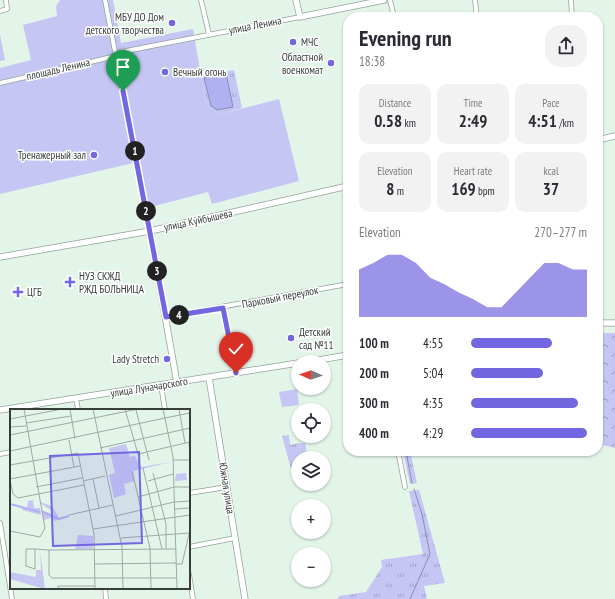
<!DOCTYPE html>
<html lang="en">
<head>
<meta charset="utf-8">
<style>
	body { margin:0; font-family:"PT Sans Narrow",sans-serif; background:#f2f2f3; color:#2b2b33; height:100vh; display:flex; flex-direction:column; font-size:15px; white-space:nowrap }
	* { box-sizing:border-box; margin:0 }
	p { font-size:13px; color:#7c7c81 }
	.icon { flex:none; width:22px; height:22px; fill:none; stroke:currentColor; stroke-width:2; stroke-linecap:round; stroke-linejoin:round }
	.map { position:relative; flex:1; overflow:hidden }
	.sheet { position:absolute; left:343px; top:12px; width:260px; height:444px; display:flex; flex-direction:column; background:#fff; border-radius:16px; box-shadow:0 1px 3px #0004 }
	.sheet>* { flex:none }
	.needle { width:26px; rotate:272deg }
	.fabs { position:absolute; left:291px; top:355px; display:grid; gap:8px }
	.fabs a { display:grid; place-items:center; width:40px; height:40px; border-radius:50%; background:#fff; box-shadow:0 1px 3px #0004; font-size:20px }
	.pin { position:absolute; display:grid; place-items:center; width:34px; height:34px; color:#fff; margin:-41px -17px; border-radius:50% 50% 50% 0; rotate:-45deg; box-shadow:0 0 4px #0007 }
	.pin .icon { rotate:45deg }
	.km { position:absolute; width:20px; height:20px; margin:-10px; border-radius:50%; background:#222; color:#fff; font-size:11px; line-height:20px; text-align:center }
	.round { display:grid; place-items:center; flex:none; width:42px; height:42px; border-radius:16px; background:#f2f2f3 }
	.overview { display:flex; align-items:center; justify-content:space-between; height:68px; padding:0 16px }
	h1 { font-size:22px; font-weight:600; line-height:30px }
	.stats { display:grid; grid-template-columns:repeat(3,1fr); gap:6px; height:68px; padding:4px 16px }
	.stats div { display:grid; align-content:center; border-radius:10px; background:#f2f2f3; text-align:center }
	.stats b { font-size:17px; font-weight:600 }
	.stats small { font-size:11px; font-weight:400 }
	.stats p { font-size:11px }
	.chart { height:112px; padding:8px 16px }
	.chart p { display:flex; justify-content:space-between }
	.chart svg { width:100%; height:72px; margin-top:4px; fill:#7367e1; opacity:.7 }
	ul { padding:0 16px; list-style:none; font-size:13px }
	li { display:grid; grid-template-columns:64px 48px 1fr; align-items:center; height:30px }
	li i { height:10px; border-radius:5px; background:#7367e1 }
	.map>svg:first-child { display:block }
</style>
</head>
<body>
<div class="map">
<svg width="615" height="599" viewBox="0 0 615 599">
	<defs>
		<pattern id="grass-tufts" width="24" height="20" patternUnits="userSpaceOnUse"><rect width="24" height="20" fill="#c5c6f4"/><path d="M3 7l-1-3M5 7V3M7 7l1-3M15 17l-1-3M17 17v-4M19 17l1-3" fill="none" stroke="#a1a2c7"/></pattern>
		<pattern id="forest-crowns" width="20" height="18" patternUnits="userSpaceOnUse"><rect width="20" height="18" fill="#c5c6f4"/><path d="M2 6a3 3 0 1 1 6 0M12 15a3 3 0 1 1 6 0" fill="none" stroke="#a1a2c7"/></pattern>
	</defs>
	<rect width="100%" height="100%" fill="#e3f4e9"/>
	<!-- grass -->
	<path fill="url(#grass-tufts)" d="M234,70L242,108L221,114L206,105L201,76Z
		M289,435L290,445L299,443L301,458H298V479L294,480L282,436Z
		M403,451H410L417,483L410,484Z
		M419,490L445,583L424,586L427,599H338L339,596L366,592L382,567L381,560L423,554L409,491Z"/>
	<!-- forest -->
	<path fill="url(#forest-crowns)" d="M598,333H615V448L598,444Z"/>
	<!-- park -->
	<path fill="#c5c6f4" d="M60,0H113L121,43L193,29L206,105L221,114L279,99L299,181L212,204L208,192L143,209L133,163L0,194V68L31,60L23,25L57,16L56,6Z
		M0,34L5,60L0,61Z
		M297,389L299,405L282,407L279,392Z
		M299,443H305L308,458H301Z"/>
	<!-- water -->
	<path fill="#b0b1f0" stroke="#8c8eb9" d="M226,73L233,107L217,110L211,106L204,78Z"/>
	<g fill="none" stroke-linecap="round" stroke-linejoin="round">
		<!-- stream -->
		<path stroke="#8c8eb9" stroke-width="1" d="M406,451L412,483
			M410,599L430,554L422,514L414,489"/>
		<!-- street casing -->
		<g stroke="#93a399" stroke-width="5.5">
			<path id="street" d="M105,0L150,231
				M201,0L209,34
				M390,0L394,17
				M475,0L477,17
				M571,0L572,17
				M0,11L7,9L6,0
				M126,51L300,17
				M0,83L116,56
				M346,186L348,198
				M223,308L236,373
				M165,317L348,284
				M161,385L165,410
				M76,398L78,410
				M398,451L405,487
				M0,454L11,452
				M189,493L227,487
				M0,523L12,599
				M189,547L235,538
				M189,574L193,599
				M105,588L106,599"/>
		</g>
		<!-- secondary casing -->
		<g stroke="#93a399" stroke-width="7">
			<path id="secondary" d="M296,0L300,17L384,0
				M598,140L615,136
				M150,231L177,383
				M0,257L150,231L348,186
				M598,323H615
				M307,362L348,355
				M209,378L245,599
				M0,410L298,363"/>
		</g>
		<!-- street -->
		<use href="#street" stroke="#fff" stroke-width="4"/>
		<!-- secondary -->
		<use href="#secondary" stroke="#fff" stroke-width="5.5"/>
	</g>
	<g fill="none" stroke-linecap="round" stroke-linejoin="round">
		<!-- route casing -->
		<g stroke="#fff" stroke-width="8">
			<path id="route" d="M123,91L166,317L223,308L236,373"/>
		</g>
		<!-- route -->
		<use href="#route" stroke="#7367e1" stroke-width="5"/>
	</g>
	<!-- markers -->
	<g fill="#7367e1" stroke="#fff" stroke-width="1.5">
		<circle cx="172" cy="23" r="4"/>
		<circle cx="293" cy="42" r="4"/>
		<circle cx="331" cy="63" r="4"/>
		<circle cx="165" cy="72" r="4"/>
		<circle cx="94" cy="155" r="4"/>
		<path d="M68 276h4v4h4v4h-4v4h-4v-4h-4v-4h4z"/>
		<path d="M16 286h4v4h4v4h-4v4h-4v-4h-4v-4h4z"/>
		<circle cx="291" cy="338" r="4"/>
		<circle cx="167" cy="359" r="4"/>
	</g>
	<g text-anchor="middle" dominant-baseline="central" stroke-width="3" stroke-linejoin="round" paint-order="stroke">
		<!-- poi labels -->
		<g font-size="11" fill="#373e3a" stroke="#fff" text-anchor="start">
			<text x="164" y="17" text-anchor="end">МБУ ДО Дом<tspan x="164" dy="13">детского творчества</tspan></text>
			<text x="301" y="42">МЧС</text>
			<text x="323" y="57" text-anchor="end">Областной<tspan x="323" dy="13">военкомат</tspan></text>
			<text x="173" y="72">Вечный огонь</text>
			<text x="86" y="155" text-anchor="end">Тренажерный зал</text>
			<text x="79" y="276">НУЗ СКЖД<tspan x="79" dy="13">РЖД БОЛЬНИЦА</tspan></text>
			<text x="27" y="292">ЦГБ</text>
			<text x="299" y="332">Детский<tspan x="299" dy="13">сад №11</tspan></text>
			<text x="159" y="359" text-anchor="end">Lady Stretch</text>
		</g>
		<!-- street labels -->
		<g font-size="11" fill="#373e3a" stroke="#fff">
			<text transform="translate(255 25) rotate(-11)">улица Ленина</text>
			<text transform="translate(58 69) rotate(-13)">площадь Ленина</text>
			<text transform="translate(198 220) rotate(-12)">улица Куйбышева</text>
			<text transform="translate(280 297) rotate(-11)">Парковый переулок</text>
			<text transform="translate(149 387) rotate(-9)">улица Луначарского</text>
			<text transform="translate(227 488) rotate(81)">Южная улица</text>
		</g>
	</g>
	<!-- overview -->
	<g transform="translate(10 409)">
		<rect width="180" height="180" fill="#e3f4e9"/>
		<path d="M28,86L30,93L42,97L49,109L58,108L45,112L41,109L34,111L31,101L42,105V102L30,94ZM23,91L24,99H30L31,106L12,101L13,98L17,99L18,92ZM30,142L35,180L0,170V163L26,168V161H31Z" fill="#c5c6f4"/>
		<path d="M68,126L83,127V140H65Z" fill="#c5c6f4"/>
		<path d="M116,35L120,48L125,47L131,58L161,53L123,62L125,72L114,75L116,85L104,89L99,66L105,64L99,39ZM176,64L177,71L165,72L166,65Z" fill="#c5c6f4"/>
		<path fill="none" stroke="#b0b1f0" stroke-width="2" d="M0,95L30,103M33,103L49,110L59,107"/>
		<path fill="none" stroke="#9eaba3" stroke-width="1" d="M60,0L65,30M83,0L112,138L113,180M115,0L128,45L180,33M153,0L163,48L167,180M169,0L175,34M126,1L139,51M155,9L180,4M0,10L52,0M16,14L61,7M0,18L16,17M0,26L128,0M59,31L64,58M179,33L180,51M90,39L180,19M0,42L155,9M163,51H180M0,56L68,44L84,125L85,180M133,59L152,140M122,62L140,139L141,180M143,64L156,115V140M0,70L70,57M83,70L89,99M0,71L3,85L8,89L74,76M73,72L95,67M138,72L163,65M26,78L72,69M128,88L164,78H180M165,100L180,99M59,106L103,96M106,107L164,93L180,92M83,120L180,106M0,122L30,128L35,119L14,0M111,129L179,124M25,140V160L16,157V140H26L39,141M166,140L39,141V166L42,169H167M85,155L166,154M167,155H172L180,121M58,177H85M48,180V177H58"/>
		<path fill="#7367e1" fill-opacity="0.15" stroke="#7367e1" stroke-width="2" d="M129,43L132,134L43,137L40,47Z"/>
		<rect width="180" height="180" fill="none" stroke="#373e3a" stroke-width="2"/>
	</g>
</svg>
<div class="fabs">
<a><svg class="needle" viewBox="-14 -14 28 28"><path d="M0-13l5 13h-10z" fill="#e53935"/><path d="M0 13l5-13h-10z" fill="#7c7c81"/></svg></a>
<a><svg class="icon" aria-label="locate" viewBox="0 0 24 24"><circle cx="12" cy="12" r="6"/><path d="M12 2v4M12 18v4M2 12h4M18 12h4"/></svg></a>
<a><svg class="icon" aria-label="layers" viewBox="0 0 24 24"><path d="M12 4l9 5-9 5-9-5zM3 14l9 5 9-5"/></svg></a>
<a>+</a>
<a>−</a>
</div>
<div class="pin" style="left:123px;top:91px;background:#1e9e55"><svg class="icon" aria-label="arrive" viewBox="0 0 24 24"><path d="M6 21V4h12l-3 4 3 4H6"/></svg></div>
<div class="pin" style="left:236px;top:373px;background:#d93025"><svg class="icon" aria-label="check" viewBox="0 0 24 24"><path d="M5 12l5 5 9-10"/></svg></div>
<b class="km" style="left:135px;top:151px">1</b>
<b class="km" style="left:146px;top:211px">2</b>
<b class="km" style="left:157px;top:271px">3</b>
<b class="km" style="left:179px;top:315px">4</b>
<section class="sheet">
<div class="overview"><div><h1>Evening run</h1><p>18:38</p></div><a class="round"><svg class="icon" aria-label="share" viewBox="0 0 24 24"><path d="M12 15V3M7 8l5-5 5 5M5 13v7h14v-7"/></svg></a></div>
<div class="stats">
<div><p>Distance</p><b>0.58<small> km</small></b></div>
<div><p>Time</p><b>2:49</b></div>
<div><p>Pace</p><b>4:51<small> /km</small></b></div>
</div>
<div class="stats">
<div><p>Elevation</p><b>8<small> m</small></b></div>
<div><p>Heart rate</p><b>169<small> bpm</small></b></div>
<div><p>kcal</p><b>37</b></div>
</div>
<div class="chart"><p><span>Elevation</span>270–277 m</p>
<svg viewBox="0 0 160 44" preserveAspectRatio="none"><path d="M0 44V15L10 11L20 6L30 6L40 11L50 20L60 24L70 29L80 33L90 38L100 38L110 29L120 20L130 11L140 11L150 15L160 15V44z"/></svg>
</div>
<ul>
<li><b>100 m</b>4:55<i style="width:70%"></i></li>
<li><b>200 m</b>5:04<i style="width:62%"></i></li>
<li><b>300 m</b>4:35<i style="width:92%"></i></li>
<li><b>400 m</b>4:29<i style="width:100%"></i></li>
</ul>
</section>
</div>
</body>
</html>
